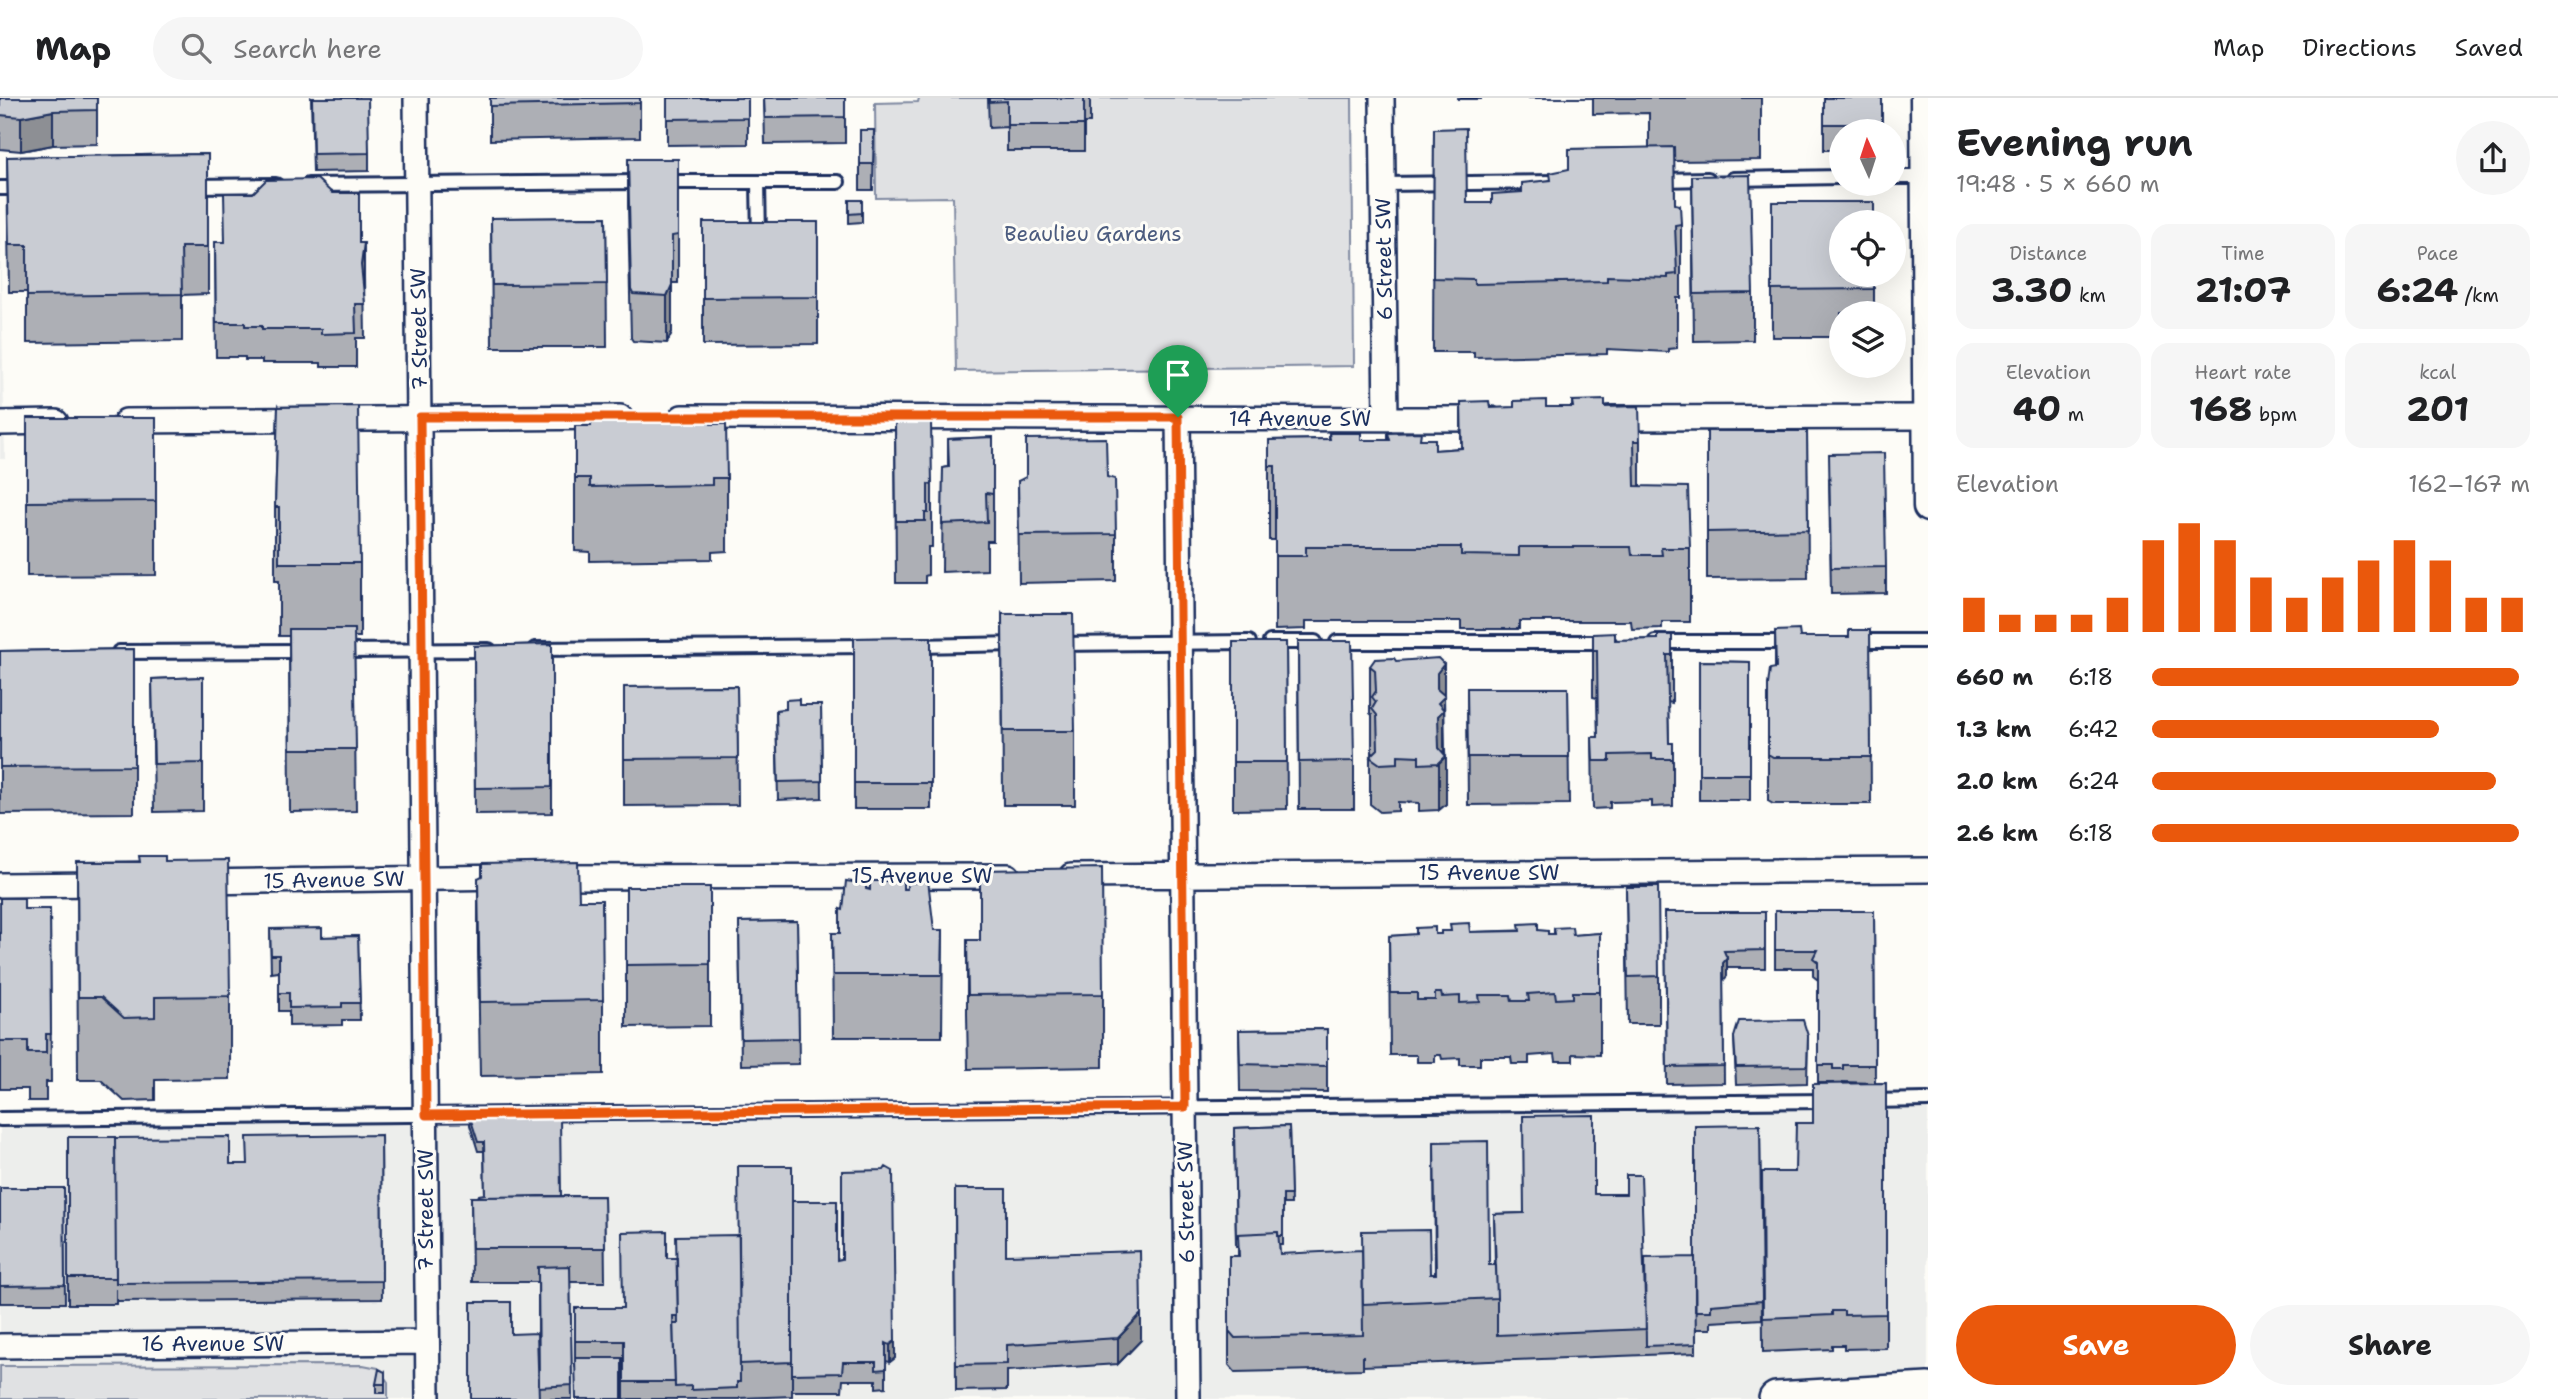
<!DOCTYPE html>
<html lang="en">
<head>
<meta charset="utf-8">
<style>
	body { margin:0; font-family:"Shantell Sans",sans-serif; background:#f6f6f6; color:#202124; height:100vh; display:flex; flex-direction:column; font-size:26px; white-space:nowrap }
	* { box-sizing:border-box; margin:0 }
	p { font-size:23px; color:#757577 }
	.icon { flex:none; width:38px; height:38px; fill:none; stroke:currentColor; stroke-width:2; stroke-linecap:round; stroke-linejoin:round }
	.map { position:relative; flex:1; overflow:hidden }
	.details { display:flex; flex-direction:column; background:#fff; width:630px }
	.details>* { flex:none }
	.needle { width:46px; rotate:357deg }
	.tools { position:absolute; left:1829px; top:21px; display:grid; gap:14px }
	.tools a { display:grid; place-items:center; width:77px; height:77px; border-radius:50%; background:#fff; box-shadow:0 7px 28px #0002; font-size:35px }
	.pin { position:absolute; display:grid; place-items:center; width:60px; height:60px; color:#fff; margin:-72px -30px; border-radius:50% 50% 50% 0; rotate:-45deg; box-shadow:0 0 7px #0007 }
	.pin .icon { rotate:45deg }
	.round { display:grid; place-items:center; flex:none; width:74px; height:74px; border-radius:37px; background:#f6f6f6 }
	.headline { display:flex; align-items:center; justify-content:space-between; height:119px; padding:0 28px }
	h1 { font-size:38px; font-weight:700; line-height:52px }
	.metrics { display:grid; grid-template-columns:repeat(3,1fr); gap:10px; height:119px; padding:7px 28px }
	.metrics div { display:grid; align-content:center; border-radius:18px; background:#f6f6f6; text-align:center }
	.metrics b { font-size:35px; font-weight:700 }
	.metrics small { font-size:19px; font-weight:400 }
	.metrics p { font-size:19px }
	.chart { height:196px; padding:14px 28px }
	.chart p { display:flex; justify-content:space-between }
	.chart svg { width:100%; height:126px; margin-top:7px; stroke:#ea580c; stroke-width:6 }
	.cta { display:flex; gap:14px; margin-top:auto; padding:14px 28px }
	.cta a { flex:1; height:80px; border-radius:42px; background:#ea580c; color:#fff; font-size:28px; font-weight:700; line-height:80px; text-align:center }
	.cta a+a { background:#f6f6f6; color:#202124 }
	ul { padding:0 28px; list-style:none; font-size:23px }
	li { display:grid; grid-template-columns:112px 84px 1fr; align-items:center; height:52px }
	li i { height:18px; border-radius:9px; background:#ea580c }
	header { display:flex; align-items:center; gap:42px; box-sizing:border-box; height:98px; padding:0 35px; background:#fff; border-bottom:2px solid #e0e0e0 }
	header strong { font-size:33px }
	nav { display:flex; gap:38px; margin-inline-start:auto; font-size:24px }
	.search { width:490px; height:63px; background:#f6f6f6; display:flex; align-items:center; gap:18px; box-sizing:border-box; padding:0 24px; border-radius:38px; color:#757577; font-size:26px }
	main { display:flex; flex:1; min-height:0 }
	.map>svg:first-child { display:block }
</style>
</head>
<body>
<header>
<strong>Map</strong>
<div class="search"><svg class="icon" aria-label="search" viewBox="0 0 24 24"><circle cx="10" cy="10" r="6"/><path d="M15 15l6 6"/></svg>Search here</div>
<nav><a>Map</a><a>Directions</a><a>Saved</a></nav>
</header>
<main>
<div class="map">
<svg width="1928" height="1301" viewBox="0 0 1928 1301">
	<rect width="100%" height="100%" fill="#fdfcf7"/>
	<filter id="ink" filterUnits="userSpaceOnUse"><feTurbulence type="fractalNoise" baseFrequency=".0143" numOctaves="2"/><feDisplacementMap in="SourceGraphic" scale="14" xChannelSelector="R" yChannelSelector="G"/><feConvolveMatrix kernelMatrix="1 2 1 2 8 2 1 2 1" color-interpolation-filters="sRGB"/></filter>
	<g filter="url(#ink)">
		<!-- built -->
		<path fill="#edeeec" d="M0,129L5,361H0Z
			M1928,1007V1301H0V1021Z"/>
		<!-- green -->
		<path fill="#e0e1e3" stroke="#7e88a0" stroke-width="2" d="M919,0H1352L1354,268L956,273L953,99L876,100L875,5L918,4Z
			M363,1267L378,1270L388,1284V1301H0V1268Z"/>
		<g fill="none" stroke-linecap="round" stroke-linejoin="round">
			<!-- service casing -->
			<g stroke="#1b2f5e" stroke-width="18">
				<path id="service" d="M1894,79H1928
					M1733,81L1841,79
					M1660,82L1708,81
					M662,84H838
					M758,84L759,140
					M1383,86L1554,84
					M308,87L644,84
					M193,88L276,87
					M0,90H24
					M1855,543H1928
					M1270,544H1315
					M1337,544H1609
					M1655,544H1791
					M1057,546L1249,544
					M917,548L1018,546
					M535,551L871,548
					M339,553L489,552
					M119,554L304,553
					M1869,1003L1928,1002
					M0,1021L1830,1003"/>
			</g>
			<!-- minor casing -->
			<g stroke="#1b2f5e" stroke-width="28">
				<path id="minor" d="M416,0L428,1301
					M1382,0L1386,321
					M682,319L1491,321
					M1178,319L1188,1301
					M1610,320L1928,319
					M126,323L620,319
					M0,325L56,324
					M1071,778L1928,772
					M549,779L1008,778
					M199,784L508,779
					M0,787L105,786
					M0,1248L427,1244"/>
			</g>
			<!-- tertiary casing -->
			<g stroke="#1b2f5e" stroke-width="33">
				<path id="tertiary" d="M1925,0L1928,409"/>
			</g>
			<!-- secondary casing -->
			<g stroke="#1b2f5e" stroke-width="38">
				<path id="secondary" d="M1776,1301L1928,1292"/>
			</g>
			<!-- service -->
			<use href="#service" stroke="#fdfcf7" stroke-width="12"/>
			<!-- minor -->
			<use href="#minor" stroke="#fdfcf7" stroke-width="23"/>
			<!-- tertiary -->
			<use href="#tertiary" stroke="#fdfcf7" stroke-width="28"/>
			<!-- secondary -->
			<use href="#secondary" stroke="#fdfcf7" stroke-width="33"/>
		</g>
		<!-- wall -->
		<path fill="#adafb5" stroke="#1b2f5e" stroke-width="2" d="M0,0H97V46L53,47L21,53L0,51Z
			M311,0L369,55V73L313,74Z
			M490,0H640V39L490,42Z
			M667,0H748V46L667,47Z
			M764,0H845V45L765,46Z
			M988,0H1090V25H1084V53H1007V29L989,30Z
			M1458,0H1481V1H1458Z
			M1528,0H1761V62L1674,63L1675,106L1681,126V200H1677V250L1668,251V254L1607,251V256L1474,259V254H1433L1434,31L1467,105H1492L1550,82L1569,71V51L1649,50V15L1593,16V0Z
			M1824,0H1882V33H1841V52H1824Z
			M860,32H874L873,92H860Z
			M208,56V196L182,197V243L27,245V194H9L7,59Z
			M628,61H678V185H672V234L667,245L633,243L631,240L628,108Z
			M1692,78L1753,195V242L1694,243Z
			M849,102H862V124L849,125Z
			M1772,104L1874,177V215H1841V239H1772Z
			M606,119L607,249H492L491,120Z
			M703,124H818V246L703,247Z
			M215,144L359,145L364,179L365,240H356V269H321V265H262V262H245V259H216Z
			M1572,303L1605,309L1640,343V388L1690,450V524H1662V530L1632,531L1631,523H1519V531H1461V523H1306V531L1275,532V442H1269V342L1329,341V335L1361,342H1388V335L1421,341L1435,352L1461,350V304L1490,310L1572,309Z
			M278,309L360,465V539H354L356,713L290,714L289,538H279V483H275V409Z
			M27,320H156V477L27,478Z
			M895,324L932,387V449H928V477L925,478V485H896Z
			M711,326L727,380V453L712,454V461L590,463V454L575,453V328Z
			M1707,333H1807L1808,480L1707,481Z
			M993,339V443H987V472L942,474L943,370L948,369V341Z
			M1107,379L1116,436V483L1019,485L1018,383Z
			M1829,382L1886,469V495L1831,496Z
			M1002,516L1075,633V707H1003Z
			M1870,532L1871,706H1773L1768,703V587L1775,570V533L1800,539H1849Z
			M1593,536L1615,542L1658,541L1672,537V605L1668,604L1669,645H1673V708L1652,709V703L1610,704V710L1593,711L1592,639H1598L1597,600L1593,599Z
			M931,539V711H854V540Z
			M1298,543L1354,663V711H1299Z
			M1233,544H1286L1287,711L1233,712Z
			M552,546V715L475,716L474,548Z
			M134,551V715L0,716V553Z
			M1396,563L1444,597L1446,706L1439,712L1419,713V705L1398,704V713L1380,714L1370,706V659L1372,657V617L1370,615V568Z
			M1699,563L1750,564V702H1699Z
			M203,579V713L154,714L152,581Z
			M737,588L738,707L624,708V589Z
			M1467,590H1568L1569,706L1468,707Z
			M799,607H821L822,700L778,702L776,612L786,611Z
			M165,763L230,898V981L155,982V1002L124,1003L101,982H78L77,764Z
			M478,780L579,802L603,902V976L480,978L478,854Z
			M626,789H710V928L626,929Z
			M1626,789L1659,878V926H1628Z
			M866,791H903L934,832H943L942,939H833L832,835H840L843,812Z
			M0,800L24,811H50L51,984H46V1003H28V991H0Z
			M1775,813H1874L1875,985L1843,984V986L1886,985V1250L1844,1251V1247H1832V1251L1763,1254L1762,1074H1795L1813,1025L1833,986V985H1818V882L1813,878V870H1775Z
			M1665,814H1765V870H1727V878L1723,882L1724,985L1667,986Z
			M797,823L799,966L741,967L739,824Z
			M1554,830L1573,837L1600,835V957L1573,956V963H1556L1555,956L1529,958V966H1512L1511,959H1480V967H1460V960L1442,961L1441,957H1435V964H1417V957H1390L1389,838L1441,836L1470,834L1538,832L1548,836H1554Z
			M270,831L322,839L358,838L360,922H342V927L289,928V913H279V874L271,875Z
			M967,842L1103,896V969L968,971L967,916Z
			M1327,931V994L1240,993L1239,932Z
			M1808,938L1807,985L1736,987L1734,939Z
			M470,1019L561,1098H604L605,1184H570L572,1301H471L511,1236L538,1271V1184H472L471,1099H478L485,1096L484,1053H478L470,1027Z
			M1760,1027L1762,1221L1711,1224V1231H1696V1255L1363,1268V1257V1271L1235,1274L1229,1267V1158H1238V1148H1236L1234,1030L1289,1028L1291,1106H1283V1147H1279L1280,1156L1430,1176H1435L1434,1044L1489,1167H1495L1494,1116L1524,1115L1594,1096L1646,1212L1695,1159Z
			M381,1037L382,1201L116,1203V1191V1206H68V1039L115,1040L230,1066H247Z
			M842,1073L895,1260L890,1264L886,1263V1289L876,1290V1282H843L842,1293H792V1272V1298L740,1300V1301H624V1269H575V1210H623L667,1160H676L739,1137L792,1103L837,1162L842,1161Z
			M0,1090H64L65,1205H0Z
			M955,1091L1006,1157L1141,1242L1118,1266L1007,1273V1292L956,1293Z
			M385,1274V1295H376V1286Z"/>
		<!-- shaded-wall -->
		<path fill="#8d8f94" stroke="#1b2f5e" stroke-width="2" d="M53,13V47L21,53V19Z
			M364,145V179L361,201V167Z
			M672,187V234L667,245V198Z
			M1444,566V659L1438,665L1437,575Z
			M1446,658V706L1439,712V665Z
			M1727,860V878L1723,883V865Z
			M1141,1216V1242L1118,1266V1240Z
			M895,1243V1260L890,1264V1247Z"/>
		<!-- building -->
		<path fill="#c9ccd3" stroke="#1b2f5e" stroke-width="2" d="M0,0H97V12L53,13L21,19L0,17Z
			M312,0H368L369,55L313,56Z
			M490,0H640V5L490,8Z
			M667,0H748V20L667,21Z
			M764,0H845V19L765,20Z
			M989,0H1084V27H1007V3L989,4Z
			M1824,0H1882V26H1824Z
			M1466,30L1467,105H1492V96L1522,94V85L1551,82L1550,75L1569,71V51L1674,49L1675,106L1680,107L1681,126L1675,127L1677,176L1668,177V180L1607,178V183L1474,186V181L1433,180L1434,31Z
			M860,32H874L873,66H860Z
			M208,56V149H181L182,196L27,198V147H9L7,59Z
			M628,61H678V137L672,138V187L667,198L633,196L631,192Z
			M1750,77L1753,195L1694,196L1692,78Z
			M317,81L332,95H359V145H364L361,167L365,206H355L356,235L321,236V231H262V228H245V225H216L215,144H225L224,95H253L266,82Z
			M849,102H862V115L849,116Z
			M1772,104H1874V124H1841V177H1874V191L1772,192Z
			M606,119L607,186L492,187L491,120Z
			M703,124H818V199L703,200Z
			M1546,302V309H1573L1572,303L1605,302V309L1639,308L1640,343H1634L1635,388L1688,389L1690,450H1661L1662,457H1632L1631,449H1519V458L1461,457V449H1306V458H1275V368H1269V342L1330,341L1329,335H1361V342H1390L1388,335L1421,334L1420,341H1435V352L1462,350L1461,304L1489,303L1490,310L1514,309V303Z
			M358,308L360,465H279V409H275L278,309Z
			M711,317V326H726L727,380H712V387L590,389V380H575V328H591V319Z
			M27,320H156V403L27,404Z
			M931,323L932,387L928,386V415H925V423H896L895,324Z
			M1707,333H1807L1808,432L1707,434Z
			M993,339V396L986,395L987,424L942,426L943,370L949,369L948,341Z
			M1106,340L1107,379L1115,381L1116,436L1019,437L1018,383L1026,379V341Z
			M1884,355L1886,469L1831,470L1829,356Z
			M1002,516H1073L1075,633H1003Z
			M289,531H354L356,651H290Z
			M1799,532L1800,539H1849V532H1870L1871,659H1773L1768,656V587L1770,571L1776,570L1775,533Z
			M1615,535V542L1658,541V537H1672V557H1667L1669,645H1673V661H1652V656L1610,657V663H1593L1592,639H1598L1597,552H1593V536Z
			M931,539V685H854V540Z
			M1298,543H1352L1354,663L1299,664Z
			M1233,544H1286L1287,664H1233Z
			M552,546V689L475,690L474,548Z
			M134,551V668L0,669V553Z
			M1394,560L1396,563L1438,560L1444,566L1437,575V591L1445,598L1438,605L1444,612L1438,618L1439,650L1446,658L1439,665L1419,666V658L1398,657V665L1380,666L1370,659L1378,651L1377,617L1372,611L1376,604L1372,599L1376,593L1375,572L1370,568L1375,561Z
			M1699,563L1750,564V676H1699Z
			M203,579V665L154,666L152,581Z
			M737,588L738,660L624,661V589Z
			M1467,590H1568L1569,659H1468Z
			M799,601V607H821L822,683L778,684L776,612L786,611V602Z
			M139,758H165V763L228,762L230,898L155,899V919L124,920L101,899H78L77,764H140Z
			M578,764L579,802H602L603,902L480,904L478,780L482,778V766Z
			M1102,770L1103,896L968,897L967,842H980V772Z
			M928,782L934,832H943L942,877H833L832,835H840V811L843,812L846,783L866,786V791L870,792V783H903V791H907V786Z
			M626,789H710V866L626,867Z
			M1626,789H1658L1659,878L1628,879Z
			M0,800H24V811H50L51,936H46V955H28V943H0Z
			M1775,813H1874L1875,967H1843V971H1833V967H1818V864L1813,860L1817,852H1775Z
			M1665,814H1765V852L1724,853L1727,860L1723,865L1724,968L1667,969Z
			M797,823L799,940L741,941L739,824Z
			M1469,825L1470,834L1520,833L1519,826L1538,825V832L1548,833V836H1555L1554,830L1572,829L1573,837L1600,835V894H1573V900L1556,901L1555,894L1528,896L1529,903H1512L1511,897H1479L1480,904L1460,905V898L1442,899L1441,895H1435V902H1417V895H1390L1389,838L1416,836V830L1435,829V836H1441V833H1451L1450,826Z
			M322,830V839L358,838L360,905H342V909L289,910V895H279V857H271L270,831Z
			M1803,922L1808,938L1807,968L1736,969L1734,939L1739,923Z
			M1327,931V968L1240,966L1239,932Z
			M1886,985V1216L1844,1217V1213H1832V1217L1763,1220L1762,1074H1795L1796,1025H1813V986Z
			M1594,1017V1096H1626V1077H1641L1646,1231L1497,1237V1200L1494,1116L1524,1115L1523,1018Z
			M560,1018L561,1098L478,1099L479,1097L485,1096L484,1044H478L470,1019Z
			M1760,1027L1762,1203L1711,1207V1213H1695V1028Z
			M1289,1028L1291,1097H1283V1138H1278V1134L1238,1136V1139H1236L1234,1030Z
			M381,1037L382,1183L116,1185L115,1040L230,1039V1066H248L247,1039Z
			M68,1039H115L116,1180H68Z
			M1488,1043L1489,1167H1496L1497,1200L1363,1206L1362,1133L1429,1132L1430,1176H1436L1434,1044Z
			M738,1068H792V1264L740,1266Z
			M886,1069L893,1073L895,1243L890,1247L886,1245V1271L876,1272V1264H843L842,1275L792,1276V1103H837V1162L842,1161V1073L884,1072Z
			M0,1090H64L65,1187L0,1188Z
			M955,1091H1006V1157L1140,1153L1141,1216L1118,1240L1007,1247V1266L956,1267Z
			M604,1098L605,1150H472L471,1099Z
			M667,1133V1160H677L678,1218H673L675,1284H624V1243H575V1210H623L622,1134Z
			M1278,1134L1280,1156L1362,1152L1363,1237L1235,1240L1229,1233V1158H1239L1238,1136Z
			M739,1137L740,1284H737V1290L691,1292V1288L675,1289L673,1226H678L676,1138Z
			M1695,1159L1696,1246L1646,1248L1645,1160Z
			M570,1168L572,1287L539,1289L538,1169Z
			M471,1204H511V1236L537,1235L539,1301H471Z
			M575,1260H622V1301H576Z
			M379,1271L385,1274V1286H376Z"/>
	</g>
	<g fill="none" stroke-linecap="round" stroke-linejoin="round" filter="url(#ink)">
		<!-- route casing -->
		<g stroke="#fff" stroke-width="14">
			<path id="route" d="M420,319H1178L1185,1009L426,1017Z"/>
		</g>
		<!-- route -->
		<use href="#route" stroke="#ea580c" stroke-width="9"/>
	</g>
	<g text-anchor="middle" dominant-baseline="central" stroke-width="6" stroke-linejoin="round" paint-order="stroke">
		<!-- park labels -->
		<g font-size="21" fill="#4c5c7f" stroke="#fdfcf7">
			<text x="1093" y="136">Beaulieu Gardens</text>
		</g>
		<!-- street labels -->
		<g font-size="21" fill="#1b2f5e" stroke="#fdfcf7">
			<text transform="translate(1384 161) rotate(-91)">6 Street SW</text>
			<text transform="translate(419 231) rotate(-91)">7 Street SW</text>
			<text x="1300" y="321">14 Avenue SW</text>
			<text x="1489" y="775">15 Avenue SW</text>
			<text x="922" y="778">15 Avenue SW</text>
			<text transform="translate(334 782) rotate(-1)">15 Avenue SW</text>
			<text transform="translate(1186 1104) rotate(-91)">6 Street SW</text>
			<text transform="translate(426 1112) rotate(-90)">7 Street SW</text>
			<text x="213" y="1246">16 Avenue SW</text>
		</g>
	</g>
</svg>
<div class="tools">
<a><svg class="needle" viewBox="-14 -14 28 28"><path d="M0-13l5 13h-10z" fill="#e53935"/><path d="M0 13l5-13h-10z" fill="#757577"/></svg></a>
<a><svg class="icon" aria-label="locate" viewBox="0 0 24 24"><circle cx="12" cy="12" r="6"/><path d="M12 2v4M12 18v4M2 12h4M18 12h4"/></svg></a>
<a><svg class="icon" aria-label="layers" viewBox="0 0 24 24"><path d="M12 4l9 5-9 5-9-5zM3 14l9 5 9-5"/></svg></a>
</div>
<div class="pin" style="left:1178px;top:319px;background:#1e9e55"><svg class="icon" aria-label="arrive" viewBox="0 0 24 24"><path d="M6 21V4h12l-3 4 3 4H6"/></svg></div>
</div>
<section class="details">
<div class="headline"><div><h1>Evening run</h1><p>19:48 · 5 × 660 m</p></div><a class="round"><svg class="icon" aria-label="share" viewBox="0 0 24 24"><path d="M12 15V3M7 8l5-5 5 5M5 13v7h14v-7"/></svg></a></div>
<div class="metrics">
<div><p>Distance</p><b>3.30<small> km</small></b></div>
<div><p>Time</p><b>21:07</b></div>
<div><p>Pace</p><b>6:24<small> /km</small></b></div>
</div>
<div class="metrics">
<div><p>Elevation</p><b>40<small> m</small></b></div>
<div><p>Heart rate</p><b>168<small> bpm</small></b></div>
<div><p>kcal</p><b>201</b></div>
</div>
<div class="chart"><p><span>Elevation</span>162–167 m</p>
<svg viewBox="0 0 160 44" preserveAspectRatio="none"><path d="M5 44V32M15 44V38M25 44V38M35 44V38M45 44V32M55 44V12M65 44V6M75 44V12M85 44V25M95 44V32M105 44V25M115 44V19M125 44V12M135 44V19M145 44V32M155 44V32"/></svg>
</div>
<ul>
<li><b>660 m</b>6:18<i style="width:97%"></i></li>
<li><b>1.3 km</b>6:42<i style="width:76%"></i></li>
<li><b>2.0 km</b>6:24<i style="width:91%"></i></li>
<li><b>2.6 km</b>6:18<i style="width:97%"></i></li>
</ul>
<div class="cta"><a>Save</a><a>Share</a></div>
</section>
</main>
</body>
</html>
